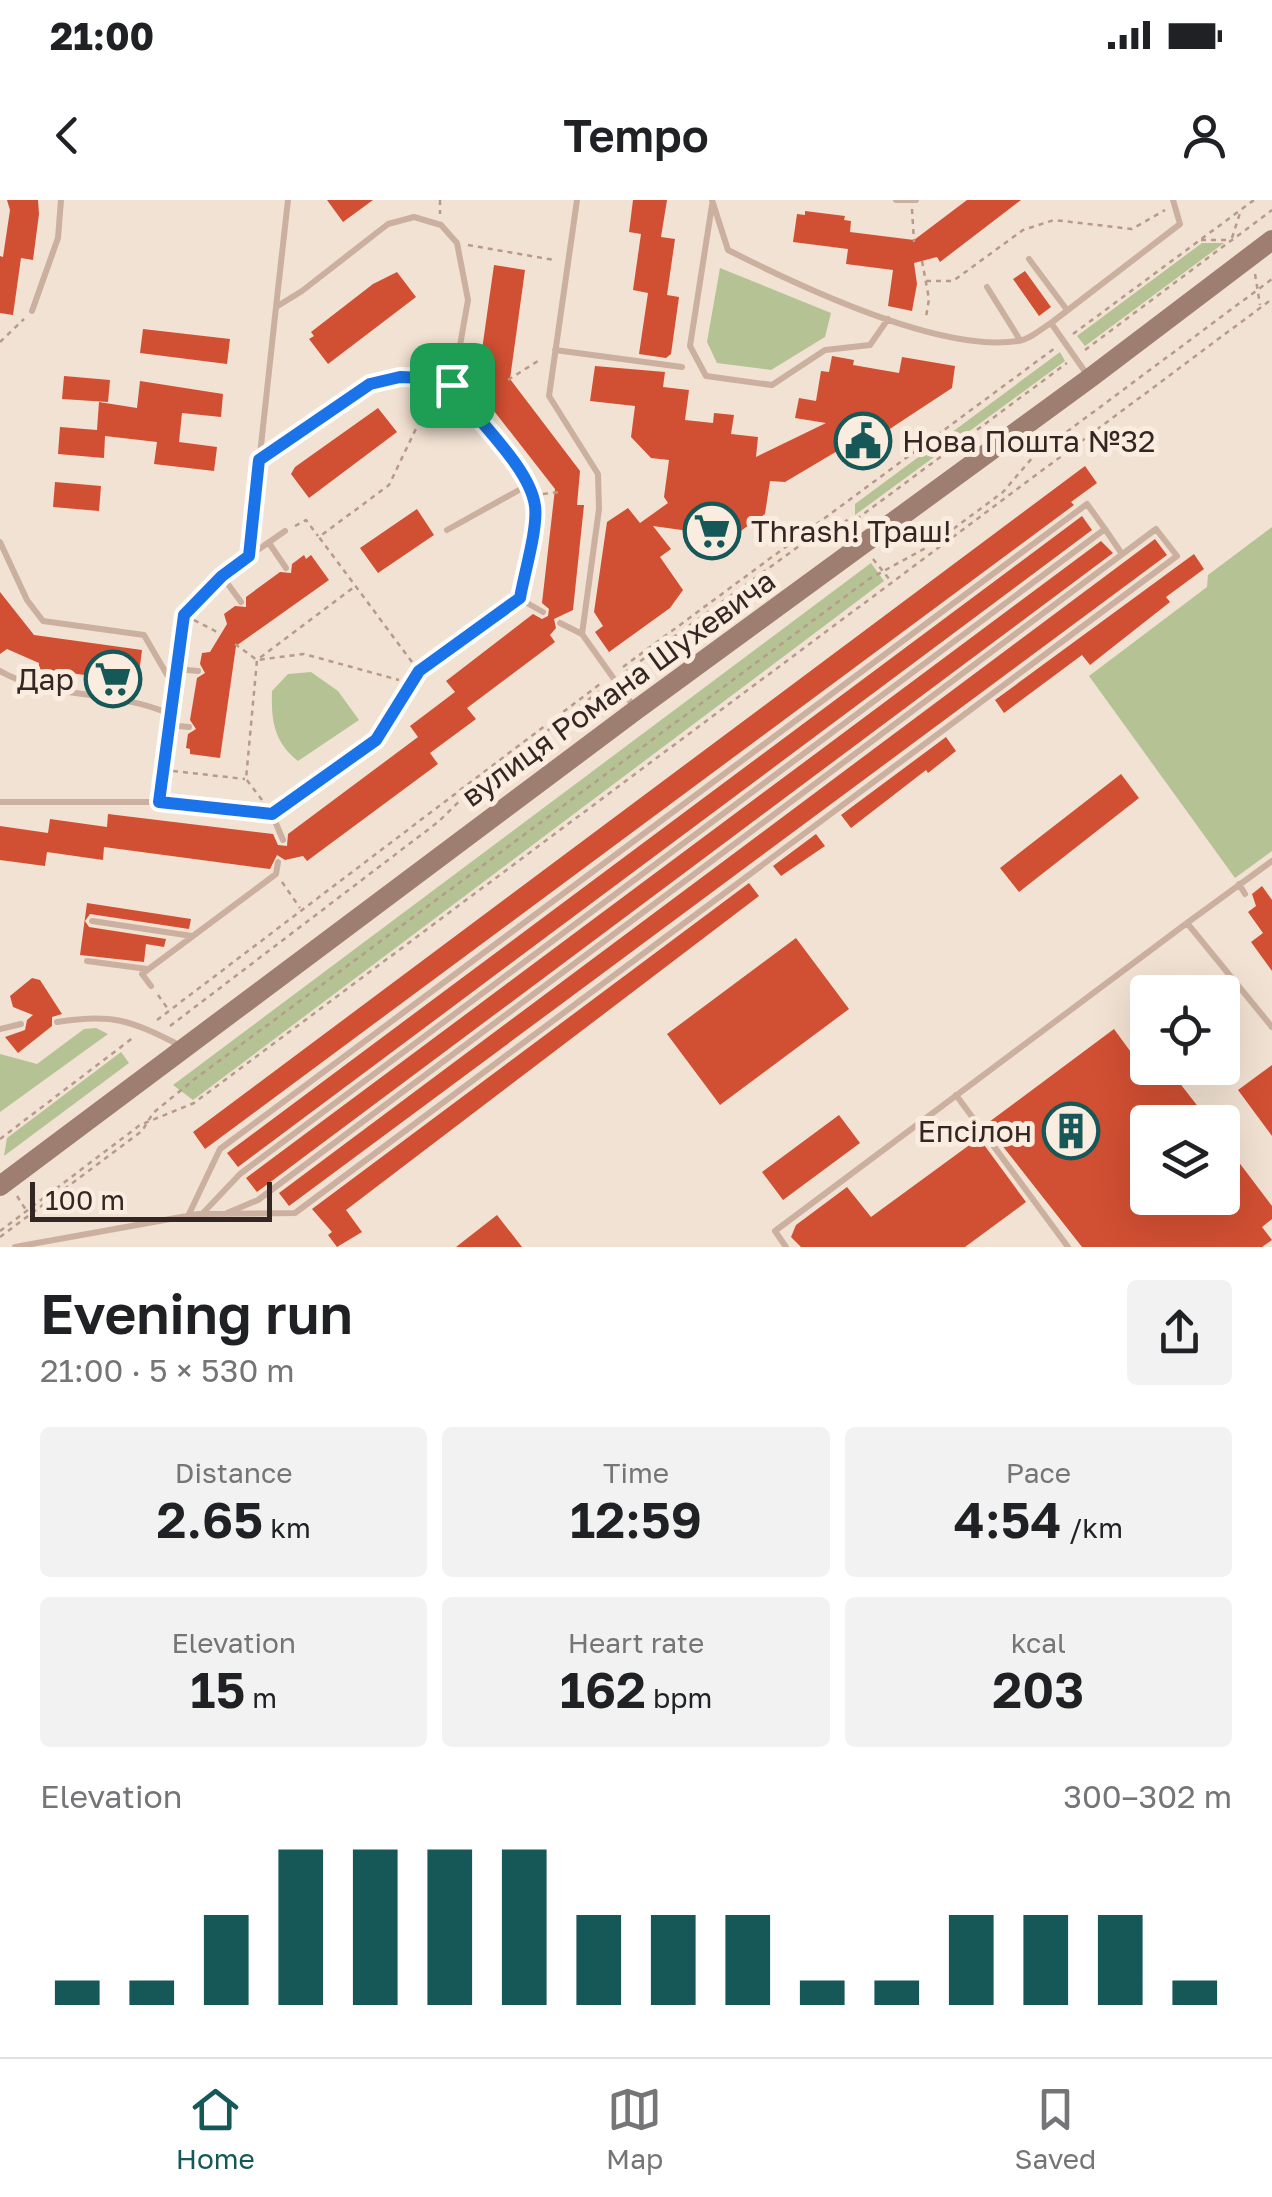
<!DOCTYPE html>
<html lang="en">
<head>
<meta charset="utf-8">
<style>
	body { margin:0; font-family:"Golos Text",sans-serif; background:#f2f2f2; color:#202124; height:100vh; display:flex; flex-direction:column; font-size:38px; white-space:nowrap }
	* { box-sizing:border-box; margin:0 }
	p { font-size:32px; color:#757577 }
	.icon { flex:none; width:55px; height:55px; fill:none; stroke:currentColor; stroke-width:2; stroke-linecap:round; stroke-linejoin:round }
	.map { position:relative; height:1047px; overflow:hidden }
	.drawer { display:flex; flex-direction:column; background:#fff; flex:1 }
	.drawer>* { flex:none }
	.tools { position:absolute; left:1130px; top:775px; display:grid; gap:20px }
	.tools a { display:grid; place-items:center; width:110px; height:110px; border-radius:10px; background:#fff; box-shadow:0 10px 40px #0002; font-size:50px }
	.scale { position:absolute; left:30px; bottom:25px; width:242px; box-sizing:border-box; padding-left:10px; border:5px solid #342723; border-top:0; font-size:28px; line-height:35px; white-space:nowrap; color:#342723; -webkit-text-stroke:8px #faecdf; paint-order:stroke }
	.pin { position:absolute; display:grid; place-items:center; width:85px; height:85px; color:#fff; margin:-42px; border-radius:20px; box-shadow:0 5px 15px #0006 }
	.round { display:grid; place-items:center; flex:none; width:105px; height:105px; border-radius:10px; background:#f2f2f2 }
	.headline { display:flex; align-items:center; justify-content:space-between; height:170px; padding:0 40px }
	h1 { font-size:55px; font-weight:600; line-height:75px }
	.figures { display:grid; grid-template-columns:repeat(3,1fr); gap:15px; height:170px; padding:10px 40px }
	.figures div { display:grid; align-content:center; border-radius:10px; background:#f2f2f2; text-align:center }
	.figures b { font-size:50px; font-weight:600 }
	.figures small { font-size:28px; font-weight:400 }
	.figures p { font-size:28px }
	.chart { height:280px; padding:20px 40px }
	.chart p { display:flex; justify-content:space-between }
	.chart svg { width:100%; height:180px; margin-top:10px; stroke:#165858; stroke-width:6 }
	.status { display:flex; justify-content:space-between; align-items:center; height:70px; padding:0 50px; background:#fff; direction:ltr }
	.status svg { height:28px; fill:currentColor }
	header { display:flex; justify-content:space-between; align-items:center; height:130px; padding:0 40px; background:#fff; font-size:45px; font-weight:600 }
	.menu { display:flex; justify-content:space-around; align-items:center; height:140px; border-top:2px solid #e0e0e0; background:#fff; font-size:28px; color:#757577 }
	.menu a { display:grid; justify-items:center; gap:5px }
	.menu .on { color:#165858 }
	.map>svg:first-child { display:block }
</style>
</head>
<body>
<div class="status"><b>21:00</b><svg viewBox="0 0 49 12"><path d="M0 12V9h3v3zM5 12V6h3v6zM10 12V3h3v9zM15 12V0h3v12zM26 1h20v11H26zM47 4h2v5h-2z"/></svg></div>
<header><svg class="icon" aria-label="back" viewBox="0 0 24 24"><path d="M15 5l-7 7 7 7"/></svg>Tempo<svg class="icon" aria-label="person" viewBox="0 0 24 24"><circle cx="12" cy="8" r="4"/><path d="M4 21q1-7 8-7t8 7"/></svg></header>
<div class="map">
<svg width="1272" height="1047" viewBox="0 0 1272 1047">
	<rect width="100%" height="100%" fill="#f2e2d3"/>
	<!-- green -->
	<path fill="#b5c293" d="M1202,43H1224L1085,146L1077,136Z
		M720,68L831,113L825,137L771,170L717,163L707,142Z
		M1060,152L1065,161L855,315V304Z
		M1272,327V651L1235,678L1089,476L1207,387L1208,375Z
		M871,363L884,381L193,900L173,885Z
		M311,472L338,491L359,520L298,561C274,542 271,520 272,491L288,474Z
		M96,828L108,834L0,912V854L37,864L84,829Z
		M121,852L129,863L4,956L7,938Z"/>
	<!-- building -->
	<path fill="#d14f32" d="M7,0H38L39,14L33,60L21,58L13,115L0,113V56L3,57L10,10Z
		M327,0H373L343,22Z
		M633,0H667L661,37L675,39L667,95L679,97L671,154L666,158L639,154L648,93L633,90L641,34L629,32Z
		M967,0H1021L940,62L937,57L914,63L917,84L912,111L888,106L893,70L846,64L848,49L793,42L797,14L805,15V11L845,16L844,20L851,21L850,32L914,40Z
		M494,65L525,70L510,179L580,271L577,305H584L573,410L554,419L556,428L550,435L555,442L467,508L476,519L430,553L438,564L307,661L303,656L285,660L277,655L270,669L104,647L103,660L47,652L45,666L0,660V626L48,633L50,619L107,627L108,614L273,634L278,645L287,646L288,634L418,537L410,526L455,492L446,481L533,414L542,419L548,416L549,409L542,403L555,289L487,202L492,198L485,172L479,171Z
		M1025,71L1051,107L1039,116L1013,79Z
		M397,72L416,97L328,164L309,139L314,136L311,132L373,84Z
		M143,129L230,139L227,164L140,153Z
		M832,156L854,160L853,165L899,173L902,157L955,166L952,188L876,238L874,246L840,240L839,250L785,282L770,281L765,314L732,337L653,326L671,349L660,357L683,390L670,408L609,452L595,432L603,426L594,412L607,322L628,308L640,323L668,303L664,297L669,260L651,258L631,237L635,206L590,201L595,166L665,172L663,187L689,190L685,220L713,223L714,213L734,215L731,234L758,237L756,257L826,223L795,218L799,198L816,201L821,171L829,172Z
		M64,176L110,180L108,202L62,199Z
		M140,181L223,194L221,217L182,213L179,242L217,247L214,271L154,264L157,242L105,236L104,258L58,254L60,227L97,230L99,202L137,208Z
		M378,208L397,232L309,298L291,274L295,267Z
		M1085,266L1097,283L1071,302L1074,305L205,949L193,932Z
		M55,282L101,286L99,311L53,307Z
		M417,309L434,335L378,373L360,348Z
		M1082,316L1092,330L238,967L227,953Z
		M1155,339L1167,355L289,1006L279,993Z
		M1101,341L1113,353L257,992L246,978Z
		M1194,354L1204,369L1166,397L1170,402L1090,465L1082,455L1004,513L995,500Z
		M304,355L306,359L311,355L329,380L236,446L220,558L190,554V549L186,548L188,534L196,529L190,520L197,478L205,473L200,464L202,453L210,452L227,424L224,414L235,406L246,407V397L280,372L291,373L292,364Z
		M0,392L34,435L142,450L138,482L39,469V463L7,449L0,454Z
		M946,537L956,551L928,573L926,570L851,628L841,615Z
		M1121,574L1139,598L1019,692L1000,668Z
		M816,634L825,646L781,676L773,666Z
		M749,683L759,696L346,1010L362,1032L337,1047L328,1035L332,1032L312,1009Z
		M1262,686L1272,700V771L1251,742L1263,733L1248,712L1256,706L1252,694Z
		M87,703L191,719L189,729L90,714L85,721L89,727L166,739L164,747L146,744L144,762L80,755Z
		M796,738L849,809L720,905L667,834Z
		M32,778L40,780L62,814L52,817V826L18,853L5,837L25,830L27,820L33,815L13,807L10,796Z
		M1114,829L1133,855L1148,844V868H1168L1210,922H1148V998H1222V940L1272,1006V1019L1262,1027L1272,1040L1262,1047H1082L990,930L989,922Z
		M1272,865V936L1238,890Z
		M839,915L860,943L783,1000L762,972Z
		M979,938L1026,1002L965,1047H801L791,1037L796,1025L847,987L871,1017Z
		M497,1015L522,1047H456Z"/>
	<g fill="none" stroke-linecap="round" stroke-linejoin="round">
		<!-- path -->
		<path stroke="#b79a89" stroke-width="2.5" stroke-dasharray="5 5" stroke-linecap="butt" d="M440,0V14
			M912,9L914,42
			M1232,38L1240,13
			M1201,40H1228
			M468,45L554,60
			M922,61L929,99L926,117
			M1255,74L1260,105
			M926,81H953L1023,30L1054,20L1132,29L1165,10
			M1073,134L1254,0
			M0,142L24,119
			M1085,150L1272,10
			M508,180L541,159
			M467,185H488
			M543,294L559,292
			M825,323L839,326L850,318
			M295,326L306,320L318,336
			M873,359L890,380
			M194,420L219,433
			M235,444L257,460L304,454L399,480
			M412,462L319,337L389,285L423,214L447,197
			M623,467L1055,148
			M624,473L802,344L846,327L1067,163
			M173,571L245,579
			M262,600L246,579L257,460L354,387
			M282,682L300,708
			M158,795L168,809
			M157,820L600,484
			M170,826L438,622L477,584L605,487
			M0,939L134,837
			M17,996L26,1010
			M0,1031L140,925L194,903L1272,99
			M0,1037L142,931L153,913L196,878L869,379L933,344L1003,292L1033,257L1272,79"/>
		<!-- lane -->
		<path stroke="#cbb09f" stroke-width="6" d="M577,0L549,196L598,274L599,309L582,434
			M712,0L728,50C799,86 939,153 1018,141C1029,140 1041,129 1051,123
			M896,0H916
			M712,5L690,146L706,176L772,185L825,150L870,145L888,119
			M1029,59L1067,110
			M987,87L1020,140
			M276,107L288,0
			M32,111L58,38L61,0
			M555,150L682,167
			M1086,173L1051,123L1180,24L1173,0
			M259,259C297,234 354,183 399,177C417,175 435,180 453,185
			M447,330L528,285
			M0,342L27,400L43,421L144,435L173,485
			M269,343L286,368
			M249,356L285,331
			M222,376L241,402
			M520,399L543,412
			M560,423L582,434L634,507
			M176,469L198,471
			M0,471C51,500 113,489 170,514
			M168,525L189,527
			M1,602H159L272,614L376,540L419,471L520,399C524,374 538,329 535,306C530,266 476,219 453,185L468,100L457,43L441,25L414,17L388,24L302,91L276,107L249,356L222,376L184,415L159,602
			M272,614L283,640
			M1272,661L1187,723L1272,827
			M1239,684L1245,694
			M92,721L192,736
			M87,761L147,769
			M151,786L142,774L276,674L278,662
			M57,822C111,813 130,820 179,845
			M0,829L21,824
			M956,895L1068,1047
			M203,1013L240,974L1105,329L1122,354
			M189,1014L220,949L1087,304L1105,329
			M15,1047L198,1014L295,1013L1177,356L1156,329L258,1000L227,1013
			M786,1047L775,1031L1187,723"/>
		<!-- secondary -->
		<path stroke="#9e7e70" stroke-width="20" d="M0,986L636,510L1090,178L1272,40"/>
	</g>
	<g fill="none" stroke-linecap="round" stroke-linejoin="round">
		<!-- route casing -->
		<g stroke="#fff" stroke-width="20">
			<path id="route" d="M400,177L425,178L452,185C475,219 530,267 535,306C538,329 524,374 520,398L419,471L376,540L272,614L159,602L184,415L222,376L249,356L259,260L370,184Z"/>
		</g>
		<!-- route -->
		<use href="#route" stroke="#1a73e8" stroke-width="12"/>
	</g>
	<!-- icons -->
	<defs>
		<g id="civic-ring" transform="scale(2.875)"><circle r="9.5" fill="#faecdf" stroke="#165858" stroke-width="1.5"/><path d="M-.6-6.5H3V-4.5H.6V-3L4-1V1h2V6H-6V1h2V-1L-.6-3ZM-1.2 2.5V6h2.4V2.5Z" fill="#165858"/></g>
		<g id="supermarket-ring" transform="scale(2.875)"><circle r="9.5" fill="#faecdf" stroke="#165858" stroke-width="1.5"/><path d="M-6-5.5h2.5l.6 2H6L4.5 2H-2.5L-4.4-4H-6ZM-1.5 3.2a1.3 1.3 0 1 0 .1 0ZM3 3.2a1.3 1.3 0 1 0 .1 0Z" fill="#165858"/></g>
		<g id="building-ring" transform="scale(2.875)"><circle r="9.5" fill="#faecdf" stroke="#165858" stroke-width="1.5"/><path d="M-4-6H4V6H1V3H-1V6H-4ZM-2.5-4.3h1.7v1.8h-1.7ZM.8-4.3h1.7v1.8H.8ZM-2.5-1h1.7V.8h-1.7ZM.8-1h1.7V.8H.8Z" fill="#165858"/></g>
	</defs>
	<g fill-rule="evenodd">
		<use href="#civic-ring" x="863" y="241"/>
		<use href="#supermarket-ring" x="712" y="331"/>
		<use href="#supermarket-ring" x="113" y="479"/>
		<use href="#building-ring" x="1071" y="931"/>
	</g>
	<g text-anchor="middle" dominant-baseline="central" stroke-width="10" stroke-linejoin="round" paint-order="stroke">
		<!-- poi labels -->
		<g font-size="30" fill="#342723" stroke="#faecdf" text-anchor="start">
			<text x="902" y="241">Нова Пошта №32</text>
			<text x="751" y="331">Thrash! Траш!</text>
			<text x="74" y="479" text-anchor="end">Дар</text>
			<text x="1032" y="931" text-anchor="end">Епсілон</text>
		</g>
		<!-- street labels -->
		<g font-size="30" fill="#342723" stroke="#faecdf">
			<text transform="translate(618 488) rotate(-36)">вулиця Романа Шухевича</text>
		</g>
	</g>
</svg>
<div class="tools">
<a><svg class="icon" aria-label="locate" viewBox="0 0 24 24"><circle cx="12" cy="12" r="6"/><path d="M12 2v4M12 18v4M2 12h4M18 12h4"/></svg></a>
<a><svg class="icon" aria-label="layers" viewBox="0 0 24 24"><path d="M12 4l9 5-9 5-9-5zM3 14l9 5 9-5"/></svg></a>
</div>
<div class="scale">100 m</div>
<div class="pin" style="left:452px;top:185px;background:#1e9e55"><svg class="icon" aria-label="arrive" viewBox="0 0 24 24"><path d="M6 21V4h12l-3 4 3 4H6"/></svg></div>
</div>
<section class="drawer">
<div class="headline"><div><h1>Evening run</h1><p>21:00 · 5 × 530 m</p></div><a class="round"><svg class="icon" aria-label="share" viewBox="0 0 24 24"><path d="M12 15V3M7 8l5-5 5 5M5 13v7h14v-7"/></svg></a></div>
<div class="figures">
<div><p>Distance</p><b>2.65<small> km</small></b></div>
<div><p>Time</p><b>12:59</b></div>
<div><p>Pace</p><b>4:54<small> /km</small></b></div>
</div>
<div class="figures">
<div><p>Elevation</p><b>15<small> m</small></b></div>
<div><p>Heart rate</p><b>162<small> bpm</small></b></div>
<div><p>kcal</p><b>203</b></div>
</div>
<div class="chart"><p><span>Elevation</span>300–302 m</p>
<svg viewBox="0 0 160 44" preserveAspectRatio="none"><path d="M5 44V38M15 44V38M25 44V22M35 44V6M45 44V6M55 44V6M65 44V6M75 44V22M85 44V22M95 44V22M105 44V38M115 44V38M125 44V22M135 44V22M145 44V22M155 44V38"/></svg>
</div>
</section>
<nav class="menu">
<a class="on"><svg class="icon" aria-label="home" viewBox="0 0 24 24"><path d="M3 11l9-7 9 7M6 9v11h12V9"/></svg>Home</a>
<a><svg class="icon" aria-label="map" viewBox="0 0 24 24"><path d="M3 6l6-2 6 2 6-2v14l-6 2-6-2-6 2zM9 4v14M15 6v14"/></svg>Map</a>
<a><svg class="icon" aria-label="saved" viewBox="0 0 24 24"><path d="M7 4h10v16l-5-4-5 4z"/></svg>Saved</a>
</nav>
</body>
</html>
